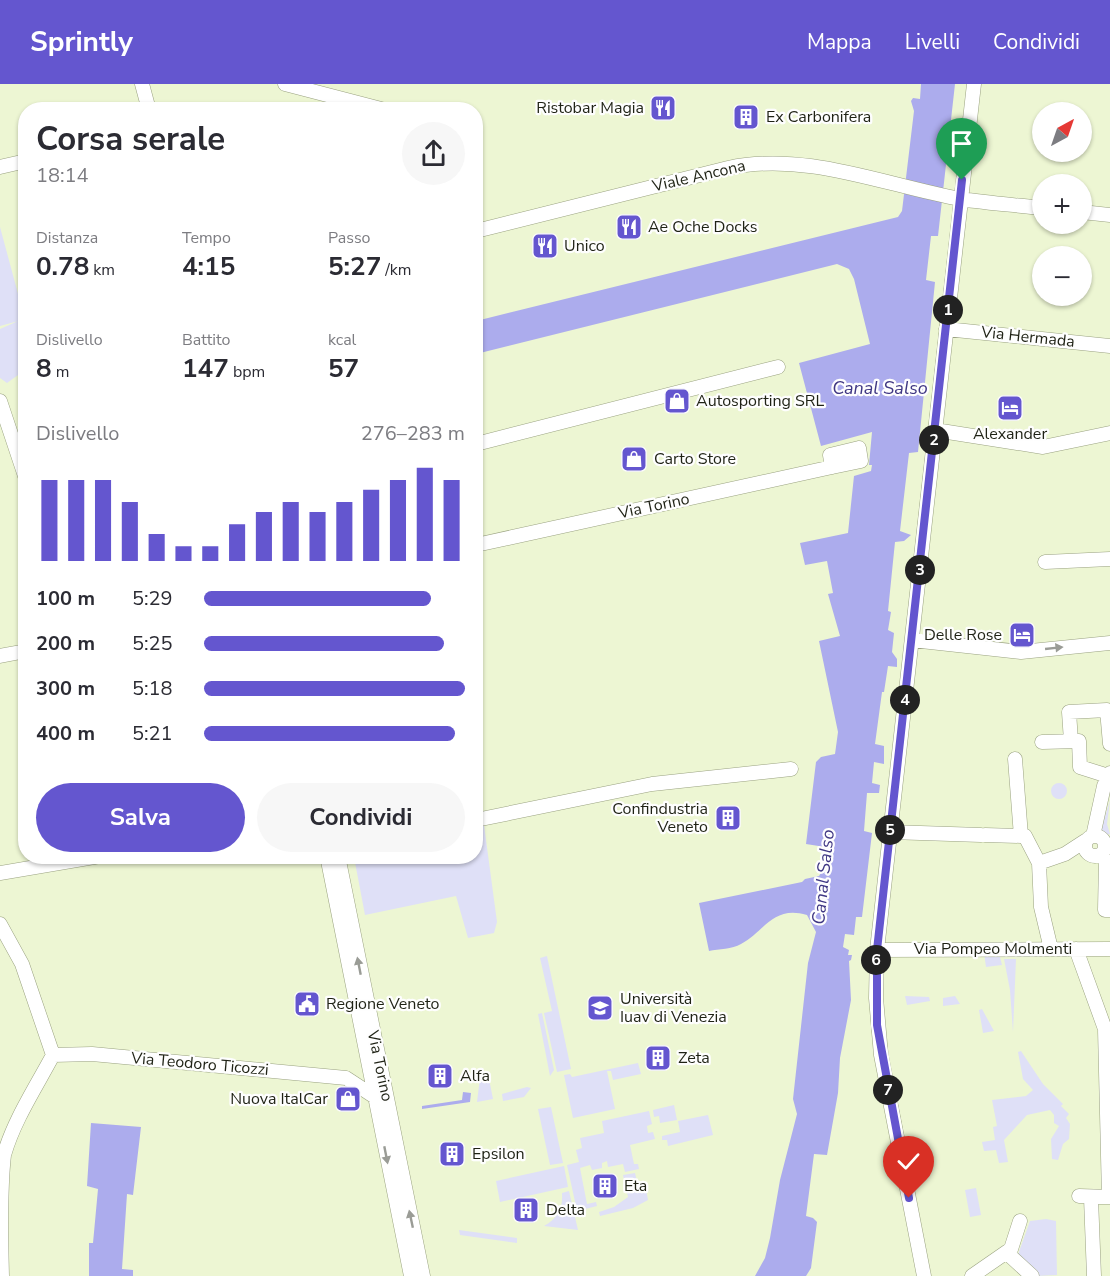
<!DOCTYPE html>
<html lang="it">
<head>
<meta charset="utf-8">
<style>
	body { margin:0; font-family:"Nunito Sans",sans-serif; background:#f7f7f7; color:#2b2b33; height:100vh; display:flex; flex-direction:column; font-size:22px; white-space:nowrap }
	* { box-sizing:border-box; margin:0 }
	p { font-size:20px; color:#7c7c81 }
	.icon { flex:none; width:33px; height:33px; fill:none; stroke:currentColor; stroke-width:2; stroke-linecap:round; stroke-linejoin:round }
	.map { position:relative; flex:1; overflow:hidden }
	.drawer { position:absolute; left:18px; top:18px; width:465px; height:762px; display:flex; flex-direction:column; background:#fff; border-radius:24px; box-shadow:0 2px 4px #0004 }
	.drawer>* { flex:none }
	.needle { width:39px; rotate:40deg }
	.controls { position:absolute; left:1032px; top:18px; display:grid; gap:12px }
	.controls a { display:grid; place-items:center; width:60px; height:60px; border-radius:50%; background:#fff; box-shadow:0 2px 4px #0004; font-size:30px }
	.pin { position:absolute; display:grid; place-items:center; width:51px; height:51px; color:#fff; margin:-62px -26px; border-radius:50% 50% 50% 0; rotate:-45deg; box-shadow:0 0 6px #0007 }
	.pin .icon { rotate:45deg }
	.km { position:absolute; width:30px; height:30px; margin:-15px; border-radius:50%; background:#222; color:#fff; font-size:16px; line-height:30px; text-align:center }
	.round { display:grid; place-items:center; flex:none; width:63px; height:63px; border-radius:32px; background:#f7f7f7 }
	.overview { display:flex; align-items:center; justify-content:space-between; height:102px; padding:0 18px }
	h1 { font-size:33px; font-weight:700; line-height:45px }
	.metrics { display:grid; grid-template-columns:repeat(3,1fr); gap:9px; height:102px; padding:6px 18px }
	.metrics div { display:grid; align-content:center }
	.metrics b { font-size:26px; font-weight:700 }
	.metrics small { font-size:16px; font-weight:400 }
	.metrics p { font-size:16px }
	.chart { height:168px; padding:12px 18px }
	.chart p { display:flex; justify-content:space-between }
	.chart svg { width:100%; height:108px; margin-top:6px; stroke:#6456cf; stroke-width:6 }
	.button { display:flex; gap:12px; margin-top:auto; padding:12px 18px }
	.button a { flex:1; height:69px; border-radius:36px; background:#6456cf; color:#fff; font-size:24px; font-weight:700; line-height:69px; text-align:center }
	.button a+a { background:#f7f7f7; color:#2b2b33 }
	ul { padding:0 18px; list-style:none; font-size:20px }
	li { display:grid; grid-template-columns:96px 72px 1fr; align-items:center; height:45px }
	li i { height:15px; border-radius:8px; background:#6456cf }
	header { display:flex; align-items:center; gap:36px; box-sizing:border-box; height:84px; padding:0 30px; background:#6456cf; color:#fff }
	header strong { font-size:28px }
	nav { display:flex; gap:33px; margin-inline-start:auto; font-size:21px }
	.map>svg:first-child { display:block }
</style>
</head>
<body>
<header>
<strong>Sprintly</strong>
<nav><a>Mappa</a><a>Livelli</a><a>Condividi</a></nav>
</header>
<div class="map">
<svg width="1110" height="1192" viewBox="0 0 1110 1192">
	<rect width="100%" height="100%" fill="#edf6d3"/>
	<!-- green -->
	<path fill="#dfe0f7" d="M0,143L24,232L22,236L0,242Z
		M25,234V286L7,299L0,294V245Z
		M1051 707a8 8 0 1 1 16 0a8 8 0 1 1-16 0Z
		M1110,716L1107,740L1110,750L1106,751L1101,746Z
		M484,741L497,838L494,849L468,854L456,812L365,831L354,773L476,772V742Z
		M984,869H999L1002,881L986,883Z
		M547,872L571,985L557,988L544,929L552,927L540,874Z
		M1004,875H1016L1013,948L1010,906Z
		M905,912L929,913L930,917L907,921Z
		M955,912L960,920L943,922V914Z
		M982,925L994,947L983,949L979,926Z
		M542,929L554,986L550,992L538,930Z
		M1021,967L1043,1000L1063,1020L1061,1022L1069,1030L1066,1034L1070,1040L1069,1055L1063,1060L1058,1076L1052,1075L1051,1055L1059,1042L1054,1039V1031L1050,1026L1027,1031L1004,1056L1008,1078L999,1079L996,1066L984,1067L982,1058L995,1056L993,1043L997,1042L992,1016L1026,1012L1033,1006L1023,995L1018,968Z
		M638,979L641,990L613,996L611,987H607L615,1025L573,1034L564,991L570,990L572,993Z
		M480,994L489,995L493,1015L477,1018Z
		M527,1003L531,1004L524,1013L503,1017L502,1010Z
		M674,1021L677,1036L660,1039L659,1032L654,1033L653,1026Z
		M551,1023L563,1079L550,1081L538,1025Z
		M649,1027L652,1040L647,1042L648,1049L653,1048L655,1055L630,1061L634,1080H638L639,1085L625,1088L623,1080L608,1083L607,1077L602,1079V1084L592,1086L590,1081L580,1084L587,1120L596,1118L597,1122L577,1127L567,1081L579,1078L576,1066L582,1064L580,1054L604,1049L602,1037Z
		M708,1031L713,1051L668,1062L667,1056H662V1052L680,1048L678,1037Z
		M564,1082L568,1103L500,1118L496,1097Z
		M635,1089L639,1106L646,1105L648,1116L633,1124L600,1132L599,1128L614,1123L628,1113L623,1091Z
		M976,1104L981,1131L970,1133L965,1106Z
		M569,1107L578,1146L544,1142C558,1134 563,1125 562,1109Z
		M1046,1135L1056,1137L1057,1191L1036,1192L1016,1176L1030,1137Z
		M459,1146L517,1154V1159L460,1151Z"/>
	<!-- water -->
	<path fill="#acaced" d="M921,0H955L938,152H931L926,196L935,198L918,368L909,369L900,447L911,451L904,457L895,458L888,527L891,528L888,546L894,549L892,568L897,575V583L888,582L884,608H882L875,660L884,662V680L874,678L872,699L880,701L879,709H867L864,747L872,749L862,833H856L854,851L845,850L843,863L849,866L848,871H852L851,876L849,877L851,916L840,974L838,1009L827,1071L814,1070L806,1132L813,1134L817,1138L811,1184L806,1192H755L765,1174L770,1154L780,1096L797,1030L793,1015L808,879L816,848L807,831C773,821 765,847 741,860C732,865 719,865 709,867L699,819L802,798L805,795L819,792L822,787L825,763L806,760L816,678L821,673L835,670L838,648L819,557L840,552L828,510L833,509L827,477L805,481L800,459L848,449L854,392L871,387L872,381H869L872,348L821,362L799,279L870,260L854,195L849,185L837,180L476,270V237L898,133L902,127L914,27L911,17L913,14L920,15Z
		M463,1008L471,1009L470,1018L422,1025V1022L462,1016Z
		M91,1039L141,1043L133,1111L127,1110L122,1185L133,1186V1192H89V1159H93L98,1105L87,1102Z"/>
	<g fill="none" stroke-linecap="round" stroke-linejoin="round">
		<!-- minor casing -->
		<g stroke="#9aa281" stroke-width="15">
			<path id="minor" d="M142,0L149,26
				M285,0L385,26
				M0,83L26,77
				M1082,128L1110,131
				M476,147L728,84C805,67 884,101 960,115C987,119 1015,121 1042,124
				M946,245L1110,262
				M0,317L26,395
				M935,346L1043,363L1110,349
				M476,360L778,283
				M476,461L832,383L861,377L859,364L830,371L832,383
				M1045,478L1110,475
				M912,556L1021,568L1110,559
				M0,572L26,567
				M1071,657L1069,628L1107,626L1110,660
				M1042,658L1079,657L1080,683L1102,690L1107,694
				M1015,675L1021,752H1025L1039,779L1041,823L1051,865
				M476,736L652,700L791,685
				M890,748L981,751
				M985,751L1021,752
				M1085 762a10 10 0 1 1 20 0a10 10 0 1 1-20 0Z
				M1093,752L1104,702L1110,689
				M1100,771L1106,777L1105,826H1110
				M327,772L411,1192
				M338,772L423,1192
				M1039,779L1065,770L1085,757
				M0,789L100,772
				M0,840L22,880L53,971C36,1003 14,1036 4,1071C0,1106 1,1156 2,1192
				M1076,865L1105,945L1109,1113L1079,1112
				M877,866L1110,865
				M53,971L92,970L346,994L375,1013
				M1091,1114L1094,1192
				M1007,1169L1032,1192
				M924,1192L881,971L876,914L877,866L974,0
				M972,1192L1011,1165L1020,1137"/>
		</g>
		<!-- minor -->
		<use href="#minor" stroke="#fff" stroke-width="14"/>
	</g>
	<!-- one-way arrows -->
	<defs><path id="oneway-solid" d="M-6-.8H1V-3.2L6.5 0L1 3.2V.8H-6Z" transform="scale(1.5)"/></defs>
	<g fill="#9a9c96">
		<use href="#oneway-solid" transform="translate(1054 564) rotate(-6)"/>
		<use href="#oneway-solid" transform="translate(359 882) rotate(-101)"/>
		<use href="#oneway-solid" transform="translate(386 1071) rotate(79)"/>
		<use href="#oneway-solid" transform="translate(411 1135) rotate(-102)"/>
	</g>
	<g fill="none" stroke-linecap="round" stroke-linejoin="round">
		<!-- route casing -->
		<g stroke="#fff" stroke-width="12">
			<path id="route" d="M909,1114L877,941V866L962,96"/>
		</g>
		<!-- route -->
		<use href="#route" stroke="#6456cf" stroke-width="8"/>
	</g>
	<!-- icons -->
	<defs>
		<g id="restaurant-square" transform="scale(1.35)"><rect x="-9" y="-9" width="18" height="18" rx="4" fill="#6456cf" stroke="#fefefe"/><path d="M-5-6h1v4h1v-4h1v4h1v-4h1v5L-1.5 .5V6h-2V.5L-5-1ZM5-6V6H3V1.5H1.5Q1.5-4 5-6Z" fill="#fff"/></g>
		<g id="building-square" transform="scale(1.35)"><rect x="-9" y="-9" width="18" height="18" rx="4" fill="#6456cf" stroke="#fefefe"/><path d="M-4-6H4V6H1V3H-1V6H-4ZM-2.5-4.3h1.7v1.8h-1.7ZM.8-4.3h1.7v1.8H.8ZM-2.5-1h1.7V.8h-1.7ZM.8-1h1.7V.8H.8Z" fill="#fff"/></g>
		<g id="shop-square" transform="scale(1.35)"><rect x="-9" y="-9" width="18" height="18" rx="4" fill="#6456cf" stroke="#fefefe"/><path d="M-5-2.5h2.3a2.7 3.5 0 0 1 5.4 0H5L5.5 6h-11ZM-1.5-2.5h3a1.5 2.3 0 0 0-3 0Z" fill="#fff"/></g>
		<g id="hotel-square" transform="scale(1.35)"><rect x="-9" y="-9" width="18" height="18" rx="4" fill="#6456cf" stroke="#fefefe"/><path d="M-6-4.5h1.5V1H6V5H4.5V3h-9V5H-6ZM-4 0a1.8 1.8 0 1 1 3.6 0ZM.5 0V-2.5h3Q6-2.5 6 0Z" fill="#fff"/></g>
		<g id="civic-square" transform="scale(1.35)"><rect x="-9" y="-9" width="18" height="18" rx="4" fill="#6456cf" stroke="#fefefe"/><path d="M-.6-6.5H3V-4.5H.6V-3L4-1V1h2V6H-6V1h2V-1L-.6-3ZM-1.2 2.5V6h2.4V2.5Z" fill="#fff"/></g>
		<g id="university-square" transform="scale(1.35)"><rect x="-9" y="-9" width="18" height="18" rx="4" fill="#6456cf" stroke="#fefefe"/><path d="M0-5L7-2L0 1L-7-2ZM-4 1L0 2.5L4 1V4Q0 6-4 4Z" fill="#fff"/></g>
	</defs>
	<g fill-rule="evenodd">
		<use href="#restaurant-square" x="663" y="24"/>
		<use href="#building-square" x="746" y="33"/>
		<use href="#restaurant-square" x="629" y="143"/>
		<use href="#restaurant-square" x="545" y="162"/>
		<use href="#shop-square" x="677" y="317"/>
		<use href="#hotel-square" x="1010" y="324"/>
		<use href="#shop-square" x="634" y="375"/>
		<use href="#hotel-square" x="1022" y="551"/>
		<use href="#building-square" x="728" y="734"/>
		<use href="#civic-square" x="307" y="920"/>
		<use href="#university-square" x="600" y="924"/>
		<use href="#building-square" x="658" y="974"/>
		<use href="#building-square" x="440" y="992"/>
		<use href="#shop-square" x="348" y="1015"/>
		<use href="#building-square" x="452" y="1070"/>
		<use href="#building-square" x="605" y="1102"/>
		<use href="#building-square" x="526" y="1126"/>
	</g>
	<g text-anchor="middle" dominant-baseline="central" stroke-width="4.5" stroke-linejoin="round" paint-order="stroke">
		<!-- poi labels -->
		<g font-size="16" fill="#1f2215" stroke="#fefefe" text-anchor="start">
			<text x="644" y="24" text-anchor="end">Ristobar Magia</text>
			<text x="766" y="33">Ex Carbonifera</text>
			<text x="648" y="143">Ae Oche Docks</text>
			<text x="564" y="162">Unico</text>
			<text x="696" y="317">Autosporting SRL</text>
			<text x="1010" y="350" text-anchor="middle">Alexander</text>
			<text x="654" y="375">Carto Store</text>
			<text x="1002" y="551" text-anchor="end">Delle Rose</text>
			<text x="708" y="725" text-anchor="end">Confindustria<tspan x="708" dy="18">Veneto</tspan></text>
			<text x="620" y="915">Università<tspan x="620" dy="18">Iuav di Venezia</tspan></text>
			<text x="326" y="920">Regione Veneto</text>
			<text x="678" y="974">Zeta</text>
			<text x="460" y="992">Alfa</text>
			<text x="328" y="1015" text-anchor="end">Nuova ItalCar</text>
			<text x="472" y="1070">Epsilon</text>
			<text x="624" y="1102">Eta</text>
			<text x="546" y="1126">Delta</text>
		</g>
		<!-- street labels -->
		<g font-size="16" fill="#1f2215" stroke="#fefefe">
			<text transform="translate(699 92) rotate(-13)">Viale Ancona</text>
			<text transform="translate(1028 253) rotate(6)">Via Hermada</text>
			<text transform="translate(654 422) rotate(-12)">Via Torino</text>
			<text x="993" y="865">Via Pompeo Molmenti</text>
			<text transform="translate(200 980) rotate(5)">Via Teodoro Ticozzi</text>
			<text transform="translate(380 982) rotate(78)">Via Torino</text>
		</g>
		<!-- water labels -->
		<g font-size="18" font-style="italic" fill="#3f3783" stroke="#fefefe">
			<text x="880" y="304">Canal Salso</text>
			<text transform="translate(823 793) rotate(-84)">Canal Salso</text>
		</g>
	</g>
</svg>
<div class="controls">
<a><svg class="needle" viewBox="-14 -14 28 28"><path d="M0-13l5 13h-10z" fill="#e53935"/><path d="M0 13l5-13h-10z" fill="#7c7c81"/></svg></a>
<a>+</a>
<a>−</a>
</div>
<div class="pin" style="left:962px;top:96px;background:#1e9e55"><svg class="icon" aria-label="arrive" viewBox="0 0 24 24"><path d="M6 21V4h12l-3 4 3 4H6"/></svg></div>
<div class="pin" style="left:909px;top:1114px;background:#d93025"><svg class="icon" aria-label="check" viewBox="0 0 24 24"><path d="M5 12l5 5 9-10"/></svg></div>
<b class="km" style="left:948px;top:226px">1</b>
<b class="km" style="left:934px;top:356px">2</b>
<b class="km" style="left:920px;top:486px">3</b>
<b class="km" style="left:905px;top:616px">4</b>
<b class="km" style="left:890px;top:746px">5</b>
<b class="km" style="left:876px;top:876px">6</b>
<b class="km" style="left:888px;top:1006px">7</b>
<section class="drawer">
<div class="overview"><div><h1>Corsa serale</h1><p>18:14</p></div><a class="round"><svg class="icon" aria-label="share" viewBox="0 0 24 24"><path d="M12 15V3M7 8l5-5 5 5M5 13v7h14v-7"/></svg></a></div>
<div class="metrics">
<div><p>Distanza</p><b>0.78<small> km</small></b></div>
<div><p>Tempo</p><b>4:15</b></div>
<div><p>Passo</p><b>5:27<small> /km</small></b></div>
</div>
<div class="metrics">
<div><p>Dislivello</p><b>8<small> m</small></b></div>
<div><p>Battito</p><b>147<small> bpm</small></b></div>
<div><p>kcal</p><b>57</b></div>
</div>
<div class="chart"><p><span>Dislivello</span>276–283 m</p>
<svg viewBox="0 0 160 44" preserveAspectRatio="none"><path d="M5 44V11M15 44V11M25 44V11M35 44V20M45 44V33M55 44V38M65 44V38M75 44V29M85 44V24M95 44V20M105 44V24M115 44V20M125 44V15M135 44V11M145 44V6M155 44V11"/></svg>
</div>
<ul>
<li><b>100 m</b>5:29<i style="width:87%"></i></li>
<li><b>200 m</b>5:25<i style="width:92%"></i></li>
<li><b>300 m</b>5:18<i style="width:100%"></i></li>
<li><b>400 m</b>5:21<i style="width:96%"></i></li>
</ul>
<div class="button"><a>Salva</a><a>Condividi</a></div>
</section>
</div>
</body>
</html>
